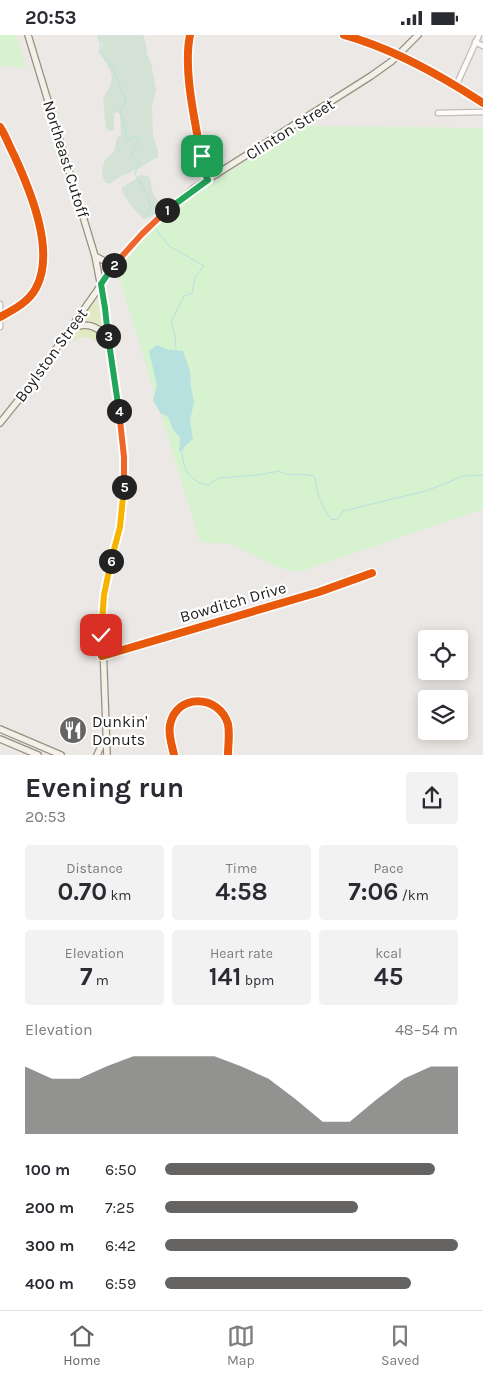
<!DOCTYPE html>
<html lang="en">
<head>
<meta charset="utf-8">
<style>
	body { margin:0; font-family:Karla,sans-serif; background:#f2f2f3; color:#2b2b33; height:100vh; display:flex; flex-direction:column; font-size:19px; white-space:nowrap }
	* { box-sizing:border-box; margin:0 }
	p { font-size:16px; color:#7c7c81 }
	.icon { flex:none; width:28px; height:28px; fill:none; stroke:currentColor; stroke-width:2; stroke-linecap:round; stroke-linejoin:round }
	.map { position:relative; height:720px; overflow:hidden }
	.sheet { display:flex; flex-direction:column; background:#fff; flex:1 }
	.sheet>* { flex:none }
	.fabs { position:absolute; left:418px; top:595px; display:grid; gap:10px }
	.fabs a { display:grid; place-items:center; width:50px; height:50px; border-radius:5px; background:#fff; box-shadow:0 2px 12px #0003; font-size:25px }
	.pin { position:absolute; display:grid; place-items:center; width:42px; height:42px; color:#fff; margin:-21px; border-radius:10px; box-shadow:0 2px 8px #0006 }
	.km { position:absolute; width:25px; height:25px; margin:-12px; border-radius:50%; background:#222; color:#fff; font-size:14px; line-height:25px; text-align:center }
	.round { display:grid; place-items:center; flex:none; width:52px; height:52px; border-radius:5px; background:#f2f2f3 }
	.overview { display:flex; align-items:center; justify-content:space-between; height:85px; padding:0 25px }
	h1 { font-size:28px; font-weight:700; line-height:38px }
	.metrics { display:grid; grid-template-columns:repeat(3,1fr); gap:8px; height:85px; padding:5px 25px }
	.metrics div { display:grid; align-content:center; border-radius:5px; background:#f2f2f3; text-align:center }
	.metrics b { font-size:25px; font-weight:700 }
	.metrics small { font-size:14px; font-weight:400 }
	.metrics p { font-size:14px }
	.chart { height:140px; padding:10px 25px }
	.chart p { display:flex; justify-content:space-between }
	.chart svg { width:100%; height:90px; margin-top:5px; fill:#656463; opacity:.7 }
	ul { padding:0 25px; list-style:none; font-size:16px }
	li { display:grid; grid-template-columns:80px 60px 1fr; align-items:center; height:38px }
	li i { height:12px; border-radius:6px; background:#656463 }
	.status { display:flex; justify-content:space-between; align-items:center; height:35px; padding:0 25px; background:#fff; direction:ltr }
	.status svg { height:14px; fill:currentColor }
	.menu { display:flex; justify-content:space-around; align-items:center; height:70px; border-top:1px solid #e1e1e2; background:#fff; font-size:14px; color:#7c7c81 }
	.menu a { display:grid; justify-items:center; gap:2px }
	.menu .on { color:#656463 }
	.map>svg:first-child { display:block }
</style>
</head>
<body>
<div class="status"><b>20:53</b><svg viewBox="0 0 49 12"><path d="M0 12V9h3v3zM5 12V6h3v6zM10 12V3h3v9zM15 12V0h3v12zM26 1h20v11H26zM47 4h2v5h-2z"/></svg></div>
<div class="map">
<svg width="483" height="720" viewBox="0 0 483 720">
	<rect width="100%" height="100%" fill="#ebe8e5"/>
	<!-- grass -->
	<path fill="#e1eac2" d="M97,262L102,291L91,286L81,285Z
		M83,292C96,293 102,298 104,311C94,305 86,297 74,306L69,302L77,294Z"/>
	<!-- wetland -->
	<path fill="#d3e2d4" d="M97,0H143L146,9L147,19L151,28L156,55L152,70L153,100L158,116V122C149,125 147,129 140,133C129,138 118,141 110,149L104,147L102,135L105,125L114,117L117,103L121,100L120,78L117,77L114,79V94L111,96L106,94L103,63L110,51L112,42L109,33L100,17L103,10Z
		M141,140L148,141L150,144L153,159L160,168C160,178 151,182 143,184L129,168L121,155L123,152Z"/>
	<!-- park -->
	<path fill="#d7f2cf" d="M0,0H16L26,33L0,30Z
		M301,91L483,93V474L299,537L284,534L272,530L230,509L200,507L117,235L149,197L170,180L209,150Z"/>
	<!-- water -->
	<path fill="#b7e1df" d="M157,310L166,314L183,316L190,336L191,351L194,367L190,386L193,404L185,411L182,417L179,416L180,402C178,400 175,398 174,396C169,388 172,381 161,379L153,365L157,351L149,316Z"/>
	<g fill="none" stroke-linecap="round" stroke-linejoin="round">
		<!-- stream -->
		<path stroke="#b7e1df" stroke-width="1" d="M98,0L101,11L99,17L113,33L126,66L119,77L123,84L127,105L137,101L139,106L131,120L139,127L135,139L147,160L151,173L147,180
			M156,194L169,211L204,231L195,242L192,258L184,261L171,287L175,301L176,314
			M182,417C183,435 190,447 208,450L218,443L258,440L279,436C292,444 303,436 315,442C316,458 322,472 332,485L338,484L343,476L426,456L464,441L483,440"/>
		<!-- street casing -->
		<g stroke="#c1bfbe" stroke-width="7">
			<path id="street" d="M190,0C182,39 198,97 204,138L208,145
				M344,0C394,14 440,40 483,68
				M475,7L483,11
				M456,51L479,0
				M438,78L483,77
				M0,92C6,101 9,111 14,120C30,155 56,216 36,253C29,267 13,275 0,282
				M203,117L216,140
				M0,269V292
				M102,621L319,557L372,538
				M174,720C172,710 168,700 170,690C176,658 219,659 228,689C230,699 228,710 228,720"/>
		</g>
		<!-- secondary casing -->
		<g stroke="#96917d" stroke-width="8">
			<path id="secondary" d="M28,0L95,221L105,273L108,303L121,390L124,422L123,468L120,492L108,538L102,582L107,720
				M95,221L106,227L118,226
				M70,293C86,288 95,289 107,302
				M0,388L29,352L118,226L153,187L193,154L371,41L392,26L418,0
				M0,694L61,720
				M0,704L38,720
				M97,720L105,703"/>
		</g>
		<!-- street -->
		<use href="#street" stroke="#fcfcfb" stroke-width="4.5"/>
		<!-- secondary -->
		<use href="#secondary" stroke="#f3f0e9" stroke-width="5.5"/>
		<!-- cycleway casing -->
		<g stroke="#fff" stroke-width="11">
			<path id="cycleway" d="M190,0C182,39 198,97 204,138L208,145
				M344,0C394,14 440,40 483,68
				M0,92C6,101 9,111 14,120C30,155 56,216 36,253C29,267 13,275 0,282
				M102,621L319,557L372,538
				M174,720C172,710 168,700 170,690C176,658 219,659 228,689C230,699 228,710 228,720"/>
		</g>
		<!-- cycleway -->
		<use href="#cycleway" stroke="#e8590c" stroke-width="8"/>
	</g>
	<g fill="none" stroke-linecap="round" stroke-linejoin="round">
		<!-- split-1 casing -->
		<g stroke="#fff" stroke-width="10">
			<path id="split-1" d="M167,175L208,145L204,138L202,121"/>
		</g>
		<!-- split-2 casing -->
		<g stroke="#fff" stroke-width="10">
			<path id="split-2" d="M114,230L142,199L167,175"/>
		</g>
		<!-- split-3 casing -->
		<g stroke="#fff" stroke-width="10">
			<path id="split-3" d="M108,301L105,273L101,249L114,230"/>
		</g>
		<!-- split-4 casing -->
		<g stroke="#fff" stroke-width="10">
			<path id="split-4" d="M108,301L119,376"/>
		</g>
		<!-- split-5 casing -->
		<g stroke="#fff" stroke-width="10">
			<path id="split-5" d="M119,376L124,422V452"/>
		</g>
		<!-- split-6 casing -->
		<g stroke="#fff" stroke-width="10">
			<path id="split-6" d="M111,526L120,492L124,452"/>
		</g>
		<!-- split-7 casing -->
		<g stroke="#fff" stroke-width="10">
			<path id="split-7" d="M101,600L104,560L111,526"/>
		</g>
		<!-- split-1 -->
		<use href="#split-1" stroke="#22a559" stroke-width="6"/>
		<!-- split-2 -->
		<use href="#split-2" stroke="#f0652b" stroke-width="6"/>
		<!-- split-3 -->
		<use href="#split-3" stroke="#22a559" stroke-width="6"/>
		<!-- split-4 -->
		<use href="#split-4" stroke="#22a559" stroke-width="6"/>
		<!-- split-5 -->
		<use href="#split-5" stroke="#f0652b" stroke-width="6"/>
		<!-- split-6 -->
		<use href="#split-6" stroke="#f5b400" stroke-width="6"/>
		<!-- split-7 -->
		<use href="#split-7" stroke="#f5b400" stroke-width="6"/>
	</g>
	<!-- icons -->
	<defs>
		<g id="restaurant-disc" transform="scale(1.4375)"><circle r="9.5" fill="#656463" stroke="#fff"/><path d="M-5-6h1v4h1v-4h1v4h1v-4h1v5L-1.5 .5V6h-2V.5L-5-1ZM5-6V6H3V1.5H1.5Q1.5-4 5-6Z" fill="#fff"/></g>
	</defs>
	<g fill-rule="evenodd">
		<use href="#restaurant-disc" x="73" y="695"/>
	</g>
	<g text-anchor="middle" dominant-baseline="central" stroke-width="4.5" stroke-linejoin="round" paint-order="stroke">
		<!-- street labels -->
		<g font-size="16" fill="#1d1d1d" stroke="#fff">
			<text transform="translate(290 94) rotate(-32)">Clinton Street</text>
			<text transform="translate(66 124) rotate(73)">Northeast Cutoff</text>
			<text transform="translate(51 320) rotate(-54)">Boylston Street</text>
			<text transform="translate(233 567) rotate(-16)">Bowditch Drive</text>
		</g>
		<!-- poi labels -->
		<g font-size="16" fill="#1d1d1d" stroke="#fff" text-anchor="start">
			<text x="92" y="686">Dunkin'<tspan x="92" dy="18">Donuts</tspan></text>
		</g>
	</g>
</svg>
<div class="fabs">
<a><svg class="icon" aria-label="locate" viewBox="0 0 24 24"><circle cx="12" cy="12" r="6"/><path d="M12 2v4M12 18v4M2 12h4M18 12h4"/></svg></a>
<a><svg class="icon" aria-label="layers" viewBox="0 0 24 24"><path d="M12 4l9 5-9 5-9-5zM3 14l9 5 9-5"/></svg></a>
</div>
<div class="pin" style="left:202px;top:121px;background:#1e9e55"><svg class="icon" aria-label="arrive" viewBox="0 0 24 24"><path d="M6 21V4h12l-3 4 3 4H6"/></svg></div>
<div class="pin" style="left:101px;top:600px;background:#d93025"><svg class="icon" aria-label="check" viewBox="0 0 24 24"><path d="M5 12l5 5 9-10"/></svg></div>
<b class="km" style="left:167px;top:175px">1</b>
<b class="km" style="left:114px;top:230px">2</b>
<b class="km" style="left:108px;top:301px">3</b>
<b class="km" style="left:119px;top:376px">4</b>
<b class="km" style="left:124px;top:452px">5</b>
<b class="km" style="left:111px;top:526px">6</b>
</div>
<section class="sheet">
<div class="overview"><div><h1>Evening run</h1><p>20:53</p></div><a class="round"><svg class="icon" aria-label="share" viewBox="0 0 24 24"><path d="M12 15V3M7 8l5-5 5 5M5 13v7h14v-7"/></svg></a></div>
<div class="metrics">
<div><p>Distance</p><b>0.70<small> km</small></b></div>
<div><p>Time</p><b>4:58</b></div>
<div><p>Pace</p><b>7:06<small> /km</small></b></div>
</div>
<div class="metrics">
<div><p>Elevation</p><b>7<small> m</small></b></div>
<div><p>Heart rate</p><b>141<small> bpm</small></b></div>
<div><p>kcal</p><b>45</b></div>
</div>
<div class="chart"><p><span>Elevation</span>48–54 m</p>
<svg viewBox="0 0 160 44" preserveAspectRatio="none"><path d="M0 44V11L10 17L20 17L30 11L40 6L50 6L60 6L70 6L80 11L90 17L100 27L110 38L120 38L130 27L140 17L150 11L160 11V44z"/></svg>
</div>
<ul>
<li><b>100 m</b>6:50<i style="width:92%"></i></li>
<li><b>200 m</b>7:25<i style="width:66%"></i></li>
<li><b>300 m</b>6:42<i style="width:100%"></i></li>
<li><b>400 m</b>6:59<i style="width:84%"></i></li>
</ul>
</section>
<nav class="menu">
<a class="on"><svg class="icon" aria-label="home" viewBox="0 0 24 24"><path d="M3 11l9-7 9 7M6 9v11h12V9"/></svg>Home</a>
<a><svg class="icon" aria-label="map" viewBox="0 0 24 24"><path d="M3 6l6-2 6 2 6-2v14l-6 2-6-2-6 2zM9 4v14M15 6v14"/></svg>Map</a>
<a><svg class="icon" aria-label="saved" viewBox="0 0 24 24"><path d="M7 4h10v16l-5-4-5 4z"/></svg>Saved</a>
</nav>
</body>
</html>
